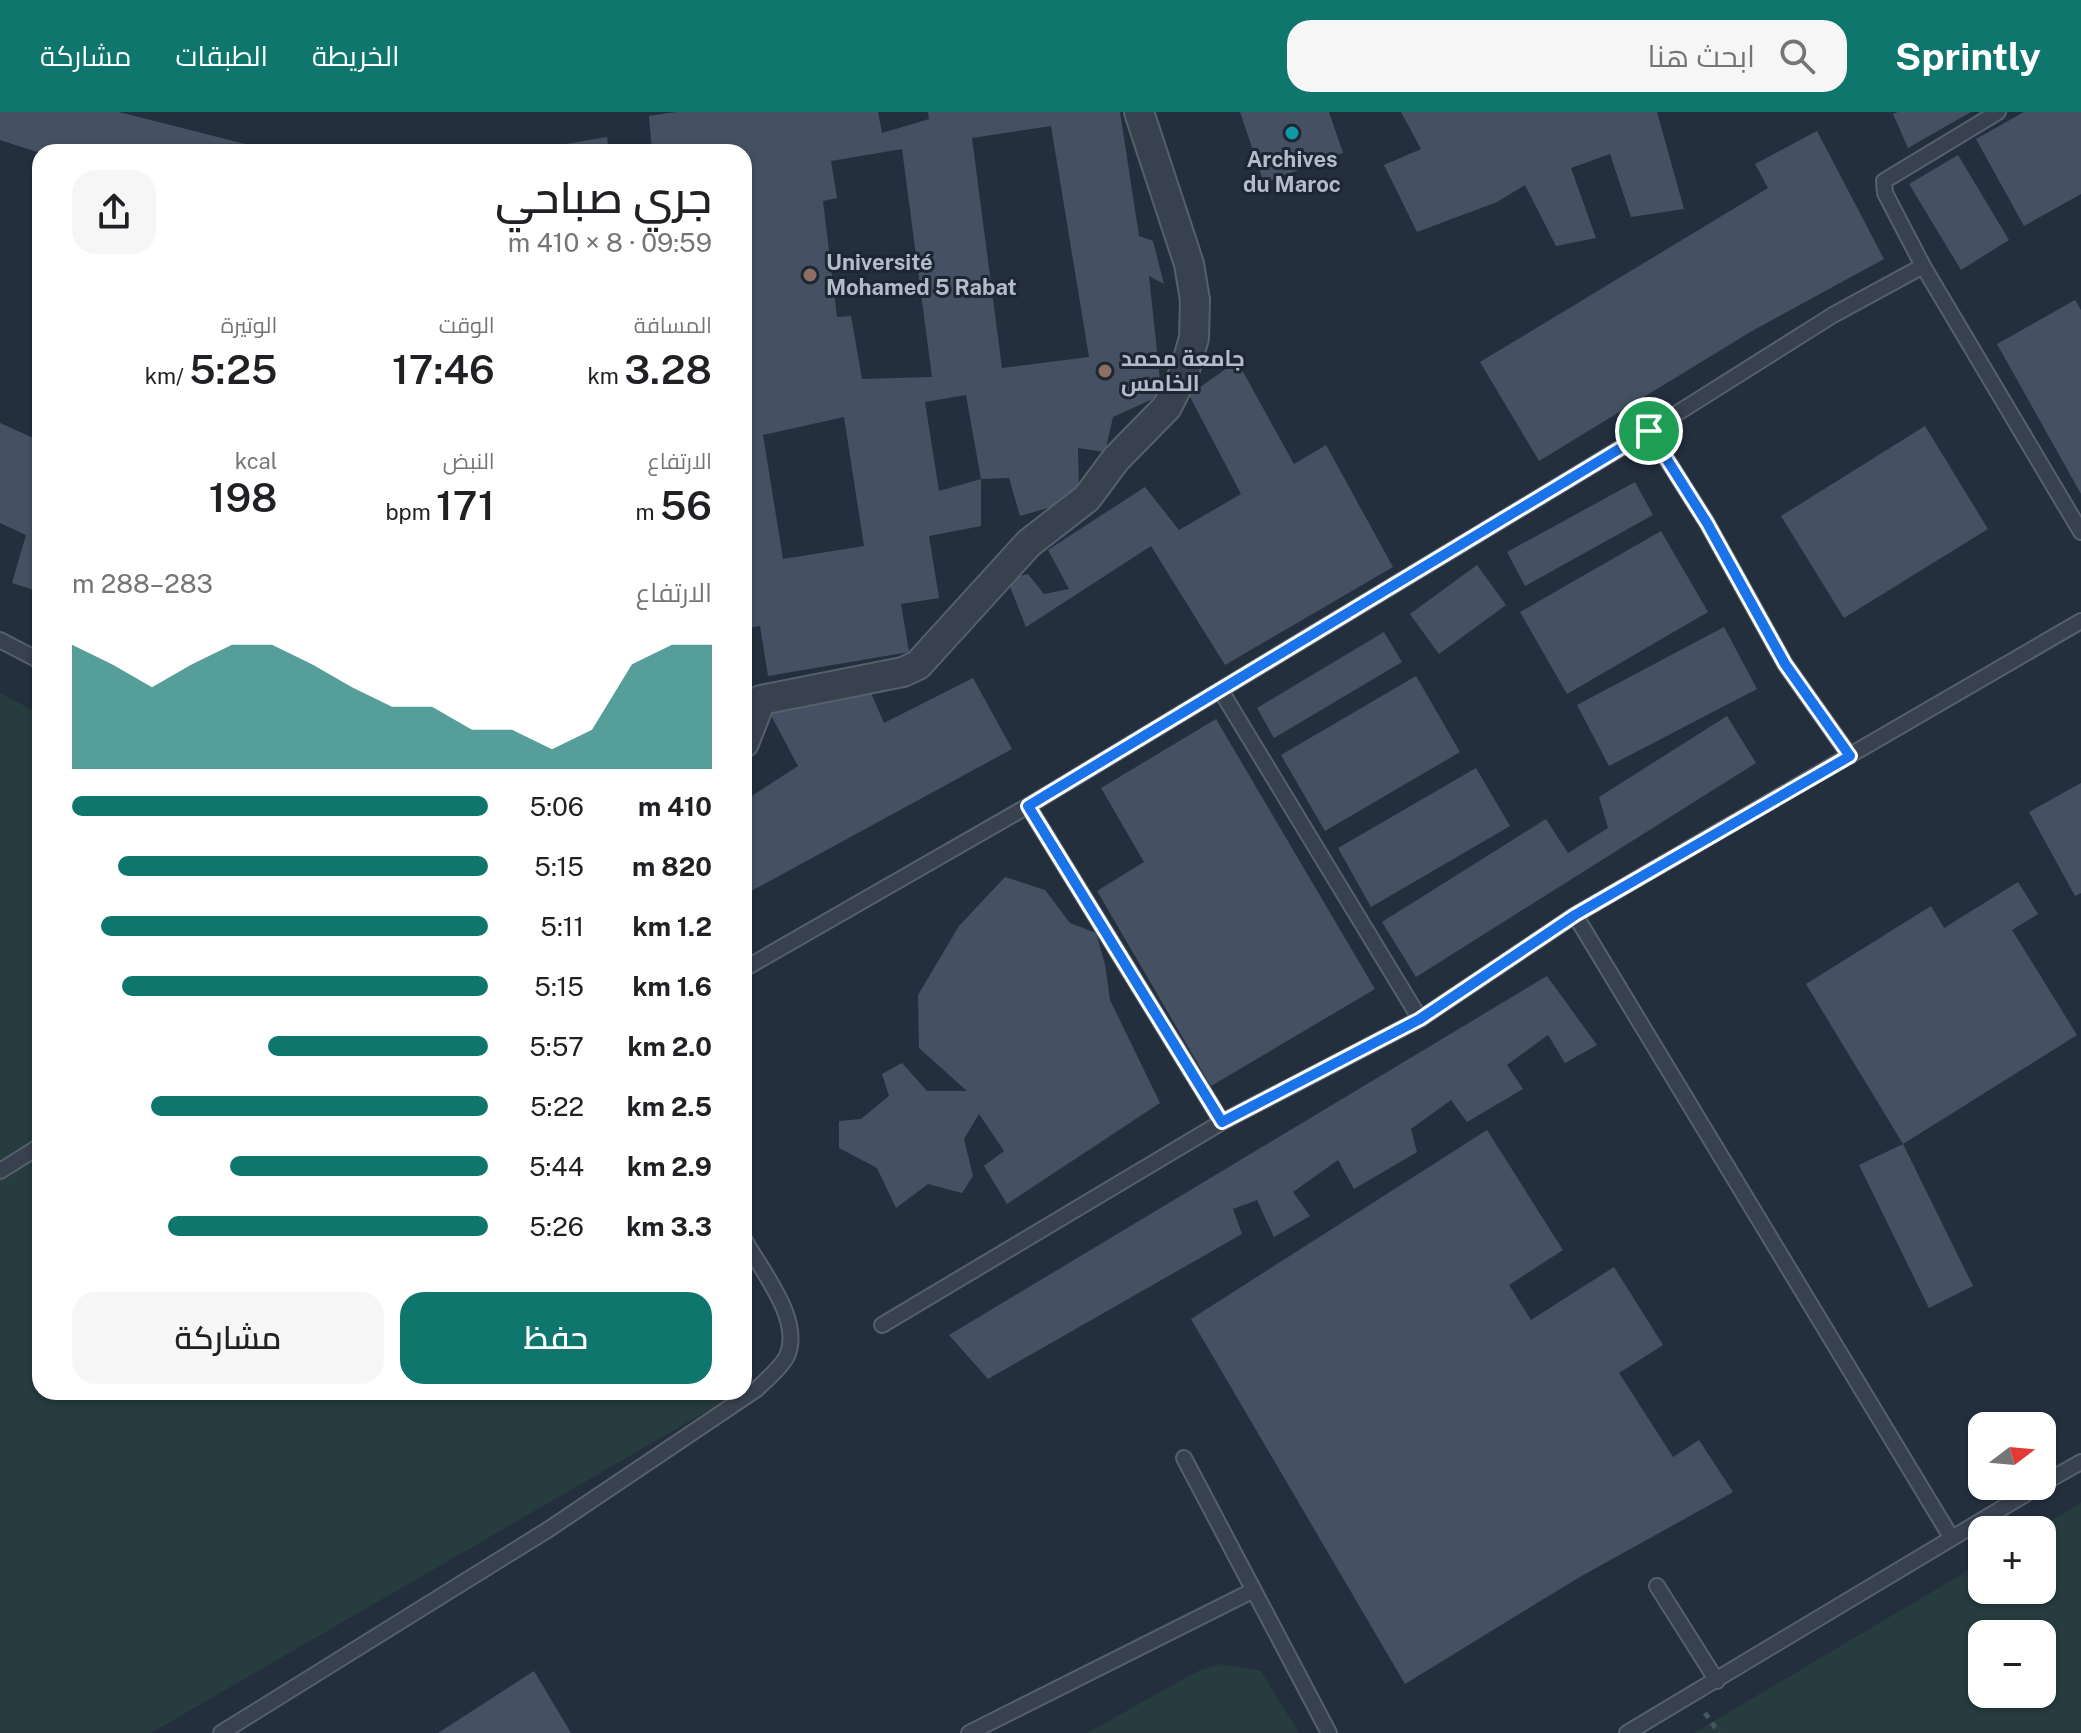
<!DOCTYPE html>
<html lang="ar">
<head>
<meta charset="utf-8">
<style>
	body { margin:0; font-family:"Public Sans",Cairo,sans-serif; background:#f6f6f6; color:#202124; direction:rtl; height:100vh; display:flex; flex-direction:column; font-size:30px; white-space:nowrap }
	* { box-sizing:border-box; margin:0 }
	p { font-size:26px; color:#757577 }
	.icon { flex:none; width:44px; height:44px; fill:none; stroke:currentColor; stroke-width:2; stroke-linecap:round; stroke-linejoin:round }
	.map { position:relative; flex:1; overflow:hidden; direction:ltr }
	.details { position:absolute; left:32px; top:32px; width:720px; height:1256px; display:flex; flex-direction:column; background:#fff; border-radius:24px; box-shadow:0 2px 6px #0004; direction:rtl }
	.details>* { flex:none }
	.needle { width:52px; rotate:74deg }
	.controls { position:absolute; left:1968px; top:1300px; display:grid; gap:16px }
	.controls a { display:grid; place-items:center; width:88px; height:88px; border-radius:16px; background:#fff; box-shadow:0 2px 6px #0004; font-size:40px }
	.pin { position:absolute; display:grid; place-items:center; width:68px; height:68px; color:#fff; margin:-34px; border:4px solid #fff; border-radius:50%; box-shadow:0 2px 8px #0007 }
	.round { display:grid; place-items:center; flex:none; width:84px; height:84px; border-radius:24px; background:#f6f6f6 }
	.summary { display:flex; align-items:center; justify-content:space-between; height:136px; padding:0 40px }
	h1 { font-size:44px; font-weight:600; line-height:60px }
	.stats { display:grid; grid-template-columns:repeat(3,1fr); gap:12px; height:136px; padding:8px 40px }
	.stats div { display:grid; align-content:center }
	.stats b { font-size:40px; font-weight:600 }
	.stats small { font-size:22px; font-weight:400 }
	.stats p { font-size:22px }
	.chart { height:224px; padding:16px 40px }
	.chart p { display:flex; justify-content:space-between }
	.chart svg { width:100%; height:144px; margin-top:8px; fill:#0f766e; opacity:.7 }
	.action { display:flex; gap:16px; margin-top:auto; padding:16px 40px }
	.action a { flex:1; height:92px; border-radius:24px; background:#0f766e; color:#fff; font-size:32px; font-weight:600; line-height:92px; text-align:center }
	.action a+a { background:#f6f6f6; color:#202124 }
	ul { padding:0 40px; list-style:none; font-size:26px }
	li { display:grid; grid-template-columns:128px 96px 1fr; align-items:center; height:60px }
	li i { height:20px; border-radius:10px; background:#0f766e }
	header { display:flex; align-items:center; gap:48px; box-sizing:border-box; height:112px; padding:0 40px; background:#0f766e; color:#fff }
	header strong { font-size:38px }
	nav { display:flex; gap:44px; margin-inline-start:auto; font-size:28px }
	.search { width:560px; height:72px; background:#f6f6f6; display:flex; align-items:center; gap:20px; box-sizing:border-box; padding:0 28px; border-radius:24px; color:#757577; font-size:30px }
	.map>svg:first-child { display:block }
</style>
</head>
<body>
<header>
<strong>Sprintly</strong>
<div class="search"><svg class="icon" aria-label="search" viewBox="0 0 24 24"><circle cx="10" cy="10" r="6"/><path d="M15 15l6 6"/></svg>ابحث هنا</div>
<nav><a>الخريطة</a><a>الطبقات</a><a>مشاركة</a></nav>
</header>
<div class="map">
<svg width="2081" height="1621" viewBox="0 0 2081 1621">
	<rect width="100%" height="100%" fill="#242f3e"/>
	<!-- green -->
	<path fill="#263c3f" fill-rule="evenodd" d="M0,581L40,602V1280H740L151,1621H0Z
		M2081,1391V1621H1694L1982,1450V1478H2042V1418H2035ZM1982,1522H2042V1582H1982Z
		M1220,1552L1261,1559L1299,1621H1087L1198,1559Z"/>
	<!-- building -->
	<path fill="#455162" fill-rule="evenodd" d="M0,0H119L253,34L252,40L40,41L0,28Z
		M676,0H878L882,21L929,7L928,0H1120L1139,124L1153,129L1164,172L1149,164L1160,268L1157,285L1113,305L1105,340L1078,336L1079,381L1051,395L1020,404L1009,366L981,367L966,283L925,290L939,379L981,367V414L929,424L939,486L901,492L909,540L768,564L760,514L744,517V40H652L649,4ZM1051,14L1089,245L1002,256L972,26ZM902,37L932,265L862,267L851,204L837,205L823,89L837,86L831,49ZM844,305L864,434L783,447L763,323Z
		M1240,0H1329L1343,41L1264,71Z
		M1401,0H1657L1684,97L1631,105L1610,42L1571,56L1596,126L1556,134L1525,73L1497,90L1417,120L1384,53L1421,37Z
		M1898,0H1971L1908,36L1893,2Z
		M2024,0H2081V82L2024,114L1976,27Z
		M1817,19L1884,147L1752,219L1539,349L1480,250L1768,76L1755,52Z
		M607,25L609,40H530V38Z
		M1958,43L2009,128L1961,158L1909,72Z
		M2075,188L2081,198V382L1997,232Z
		M1237,249L1294,352L1326,333L1393,455L1225,553L1151,434L1026,515L1007,467L1028,462L1044,482L1069,477L1048,438L1145,375L1179,418L1241,382L1189,283Z
		M0,311L40,329V480L12,471L26,423L0,411Z
		M1925,314L1988,417L1844,506L1781,404Z
		M1635,370L1653,403L1525,474L1507,440Z
		M1661,419L1708,500L1567,582L1520,500Z
		M1477,453L1506,493L1439,542L1410,502Z
		M1724,515L1757,577L1609,654L1577,593Z
		M1384,520L1402,550L1274,626L1257,596Z
		M1416,564L1460,640L1325,719L1281,643Z
		M973,566L1012,637L744,783V689L798,654L766,594L871,581L884,611Z
		M1727,604L1756,651L1416,865L1382,810L1546,707L1568,741L1608,716L1599,685Z
		M1216,607L1375,877L1211,974L1097,779L1144,750L1101,676Z
		M1476,656L1510,714L1371,795L1338,736Z
		M2081,671V781L2075,784L2029,700Z
		M1005,765L1045,778L1070,811L1096,821L1105,852L1110,888L1160,991L1007,1092L984,1054L1004,1039L979,1002L964,1027L973,1064L962,1081L928,1072L896,1096L877,1056L839,1036V1009L861,1007L889,984L882,962L902,951L927,979H967L919,936L918,883L959,814Z
		M2018,770L2038,802L2012,818L2077,923L1903,1032L1806,872L1931,794L1944,816Z
		M1547,864L1597,933L1565,951L1548,923L1507,953L1523,977L1467,1010L1451,988L1411,1017L1417,1040L1354,1077L1338,1048L1293,1080L1310,1104L1274,1125L1257,1088L1233,1097L1242,1122L988,1267L949,1223Z
		M1487,1018L1563,1138L1509,1173L1531,1208L1614,1155L1663,1233L1619,1261L1673,1345L1699,1328L1733,1380L1578,1466L1405,1572L1191,1207Z
		M1903,1032L1973,1174L1929,1196L1859,1053Z
		M534,1559L571,1621H438Z"/>
	<g fill="none" stroke-linecap="round" stroke-linejoin="round">
		<!-- lane casing -->
		<g stroke="#565f6c" stroke-width="18">
			<path id="lane" d="M1923,154L1885,81L1884,69L1998,0
				M0,528L40,549
				M1221,579L1420,907
				M1850,644L1785,552L1707,411L1649,319L1833,203L1923,154L2081,420
				M1028,694L1649,319
				M1575,803L1951,1425
				M744,857L1028,694L1222,1010L1420,907L1575,803L2081,509
				M0,1059L40,1034
				M882,1213L1222,1010
				M1184,1346L1329,1621
				M2042,1372L2081,1350
				M1657,1474L1717,1569
				M221,1621L549,1417L757,1277C767,1267 781,1256 787,1244C803,1208 761,1158 744,1127
				M969,1621L1252,1479
				M1627,1621L2039,1374"/>
		</g>
		<!-- street casing -->
		<g stroke="#565f6c" stroke-width="32">
			<path id="street" d="M744,631L761,588L903,560L918,553L1029,431L1087,386L1116,347L1167,295L1184,261L1194,226L1195,188L1189,152L1139,0"/>
		</g>
		<!-- path -->
		<path stroke="#44595c" stroke-width="5" stroke-dasharray="6 6" stroke-linecap="butt" d="M1705,1601L1719,1621"/>
		<!-- lane -->
		<use href="#lane" stroke="#38414e" stroke-width="14"/>
		<!-- street -->
		<use href="#street" stroke="#38414e" stroke-width="28"/>
	</g>
	<g fill="none" stroke-linecap="round" stroke-linejoin="round">
		<!-- route casing -->
		<g stroke="#fff" stroke-width="16">
			<path id="route" d="M1649,319L1707,411L1785,552L1850,644L1575,803L1420,907L1222,1010L1028,694Z"/>
		</g>
		<!-- route -->
		<use href="#route" stroke="#1a73e8" stroke-width="10"/>
	</g>
	<!-- markers -->
	<circle fill="#0f9aa8" stroke="#1d2633" stroke-width="3" cx="1292" cy="21" r="8"/>
	<g fill="#8d6e63" stroke="#1d2633" stroke-width="3">
		<circle cx="810" cy="163" r="8"/>
		<circle cx="1105" cy="259" r="8"/>
	</g>
	<g text-anchor="middle" dominant-baseline="central" stroke-width="6" stroke-linejoin="round" paint-order="stroke">
		<!-- poi labels -->
		<g font-size="22" font-weight="bold" fill="#b4bcc9" stroke="#1d2633" text-anchor="start">
			<text x="1292" y="47" text-anchor="middle">Archives<tspan x="1292" dy="25">du Maroc</tspan></text>
			<text x="826" y="150">Université<tspan x="826" dy="25">Mohamed 5 Rabat</tspan></text>
			<text x="1121" y="246">جامعة محمد<tspan x="1121" dy="25">الخامس</tspan></text>
		</g>
	</g>
</svg>
<div class="controls">
<a><svg class="needle" viewBox="-14 -14 28 28"><path d="M0-13l5 13h-10z" fill="#e53935"/><path d="M0 13l5-13h-10z" fill="#757577"/></svg></a>
<a>+</a>
<a>−</a>
</div>
<div class="pin" style="left:1649px;top:319px;background:#1e9e55"><svg class="icon" aria-label="arrive" viewBox="0 0 24 24"><path d="M6 21V4h12l-3 4 3 4H6"/></svg></div>
<section class="details">
<div class="summary"><div><h1>جري صباحي</h1><p>09:59 · 8 × 410 m</p></div><a class="round"><svg class="icon" aria-label="share" viewBox="0 0 24 24"><path d="M12 15V3M7 8l5-5 5 5M5 13v7h14v-7"/></svg></a></div>
<div class="stats">
<div><p>المسافة</p><b>3.28<small> km</small></b></div>
<div><p>الوقت</p><b>17:46</b></div>
<div><p>الوتيرة</p><b>5:25<small> /km</small></b></div>
</div>
<div class="stats">
<div><p>الارتفاع</p><b>56<small> m</small></b></div>
<div><p>النبض</p><b>171<small> bpm</small></b></div>
<div><p>kcal</p><b>198</b></div>
</div>
<div class="chart"><p><span>الارتفاع</span>283–288 m</p>
<svg viewBox="0 0 160 44" preserveAspectRatio="none"><path d="M0 44V6L10 12L20 19L30 12L40 6L50 6L60 12L70 19L80 25L90 25L100 32L110 32L120 38L130 32L140 12L150 6L160 6V44z"/></svg>
</div>
<ul>
<li><b>410 m</b>5:06<i style="width:100%"></i></li>
<li><b>820 m</b>5:15<i style="width:89%"></i></li>
<li><b>1.2 km</b>5:11<i style="width:93%"></i></li>
<li><b>1.6 km</b>5:15<i style="width:88%"></i></li>
<li><b>2.0 km</b>5:57<i style="width:53%"></i></li>
<li><b>2.5 km</b>5:22<i style="width:81%"></i></li>
<li><b>2.9 km</b>5:44<i style="width:62%"></i></li>
<li><b>3.3 km</b>5:26<i style="width:77%"></i></li>
</ul>
<div class="action"><a>حفظ</a><a>مشاركة</a></div>
</section>
</div>
</body>
</html>
